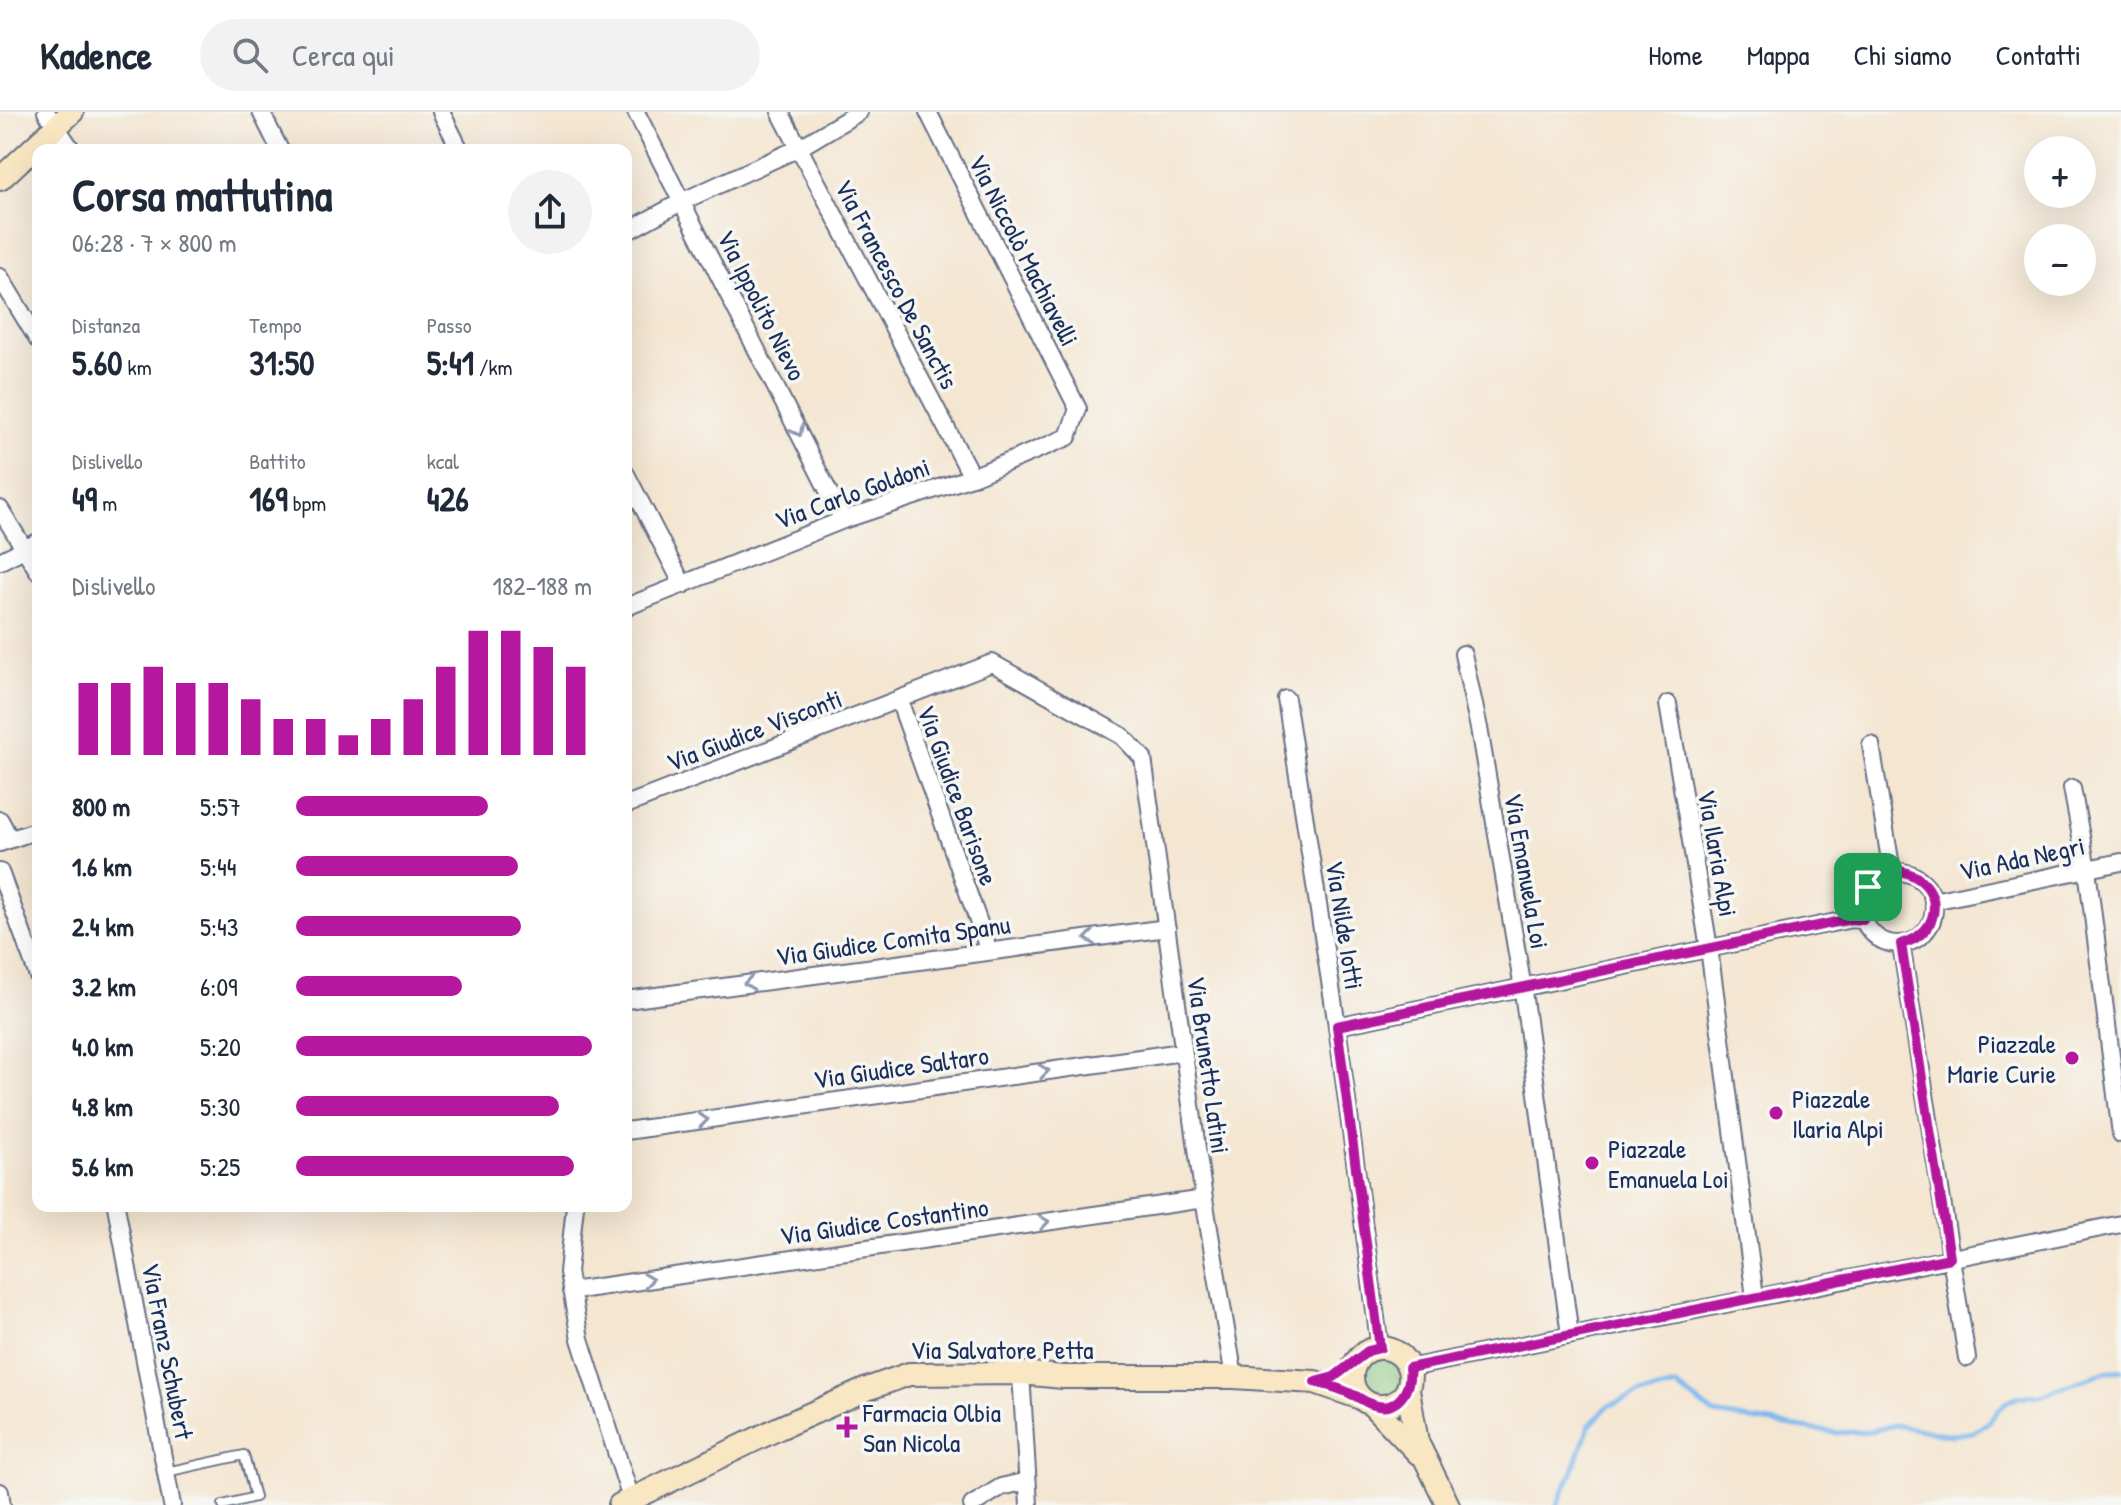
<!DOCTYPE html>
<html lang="it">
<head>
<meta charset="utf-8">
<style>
	body { margin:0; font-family:"Patrick Hand",sans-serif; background:#f2f2f3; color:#1f2937; height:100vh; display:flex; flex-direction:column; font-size:30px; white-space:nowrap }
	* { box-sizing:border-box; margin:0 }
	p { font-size:26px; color:#747a83 }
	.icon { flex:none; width:44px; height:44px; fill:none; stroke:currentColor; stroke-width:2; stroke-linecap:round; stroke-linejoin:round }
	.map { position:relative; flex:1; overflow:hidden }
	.side { position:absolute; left:32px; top:32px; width:600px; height:1068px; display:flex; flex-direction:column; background:#fff; border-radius:16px; box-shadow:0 8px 32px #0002 }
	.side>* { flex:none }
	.tools { position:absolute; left:2024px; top:24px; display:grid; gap:16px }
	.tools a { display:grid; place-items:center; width:72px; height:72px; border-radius:50%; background:#fff; box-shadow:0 8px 32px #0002; font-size:40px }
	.pin { position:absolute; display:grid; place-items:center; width:68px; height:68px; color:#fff; margin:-34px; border-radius:16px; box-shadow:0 4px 12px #0006 }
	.round { display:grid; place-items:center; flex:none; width:84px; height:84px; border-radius:42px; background:#f2f2f3 }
	.overview { display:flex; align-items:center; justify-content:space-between; height:136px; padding:0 40px }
	h1 { font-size:44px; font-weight:800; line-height:60px }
	.figures { display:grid; grid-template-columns:repeat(3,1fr); gap:12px; height:136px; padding:8px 40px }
	.figures div { display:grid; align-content:center }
	.figures b { font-size:34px; font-weight:800 }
	.figures small { font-size:22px; font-weight:400 }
	.figures p { font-size:22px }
	.chart { height:224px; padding:16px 40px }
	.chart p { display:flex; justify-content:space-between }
	.chart svg { width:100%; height:144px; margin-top:8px; stroke:#b5179e; stroke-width:6 }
	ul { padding:0 40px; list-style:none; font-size:26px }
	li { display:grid; grid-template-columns:128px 96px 1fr; align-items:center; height:60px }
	li i { height:20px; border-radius:10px; background:#b5179e }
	header { display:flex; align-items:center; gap:48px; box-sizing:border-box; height:112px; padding:0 40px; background:#fff; border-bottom:2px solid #e0e1e3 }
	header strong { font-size:38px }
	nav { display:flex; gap:44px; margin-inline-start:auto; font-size:28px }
	.search { width:560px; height:72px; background:#f2f2f3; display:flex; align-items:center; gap:20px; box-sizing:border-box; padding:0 28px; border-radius:44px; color:#747a83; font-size:30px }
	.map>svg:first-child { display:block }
</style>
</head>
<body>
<header>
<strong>Kadence</strong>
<div class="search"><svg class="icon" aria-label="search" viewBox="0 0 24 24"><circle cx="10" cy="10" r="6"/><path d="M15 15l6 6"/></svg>Cerca qui</div>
<nav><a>Home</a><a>Mappa</a><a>Chi siamo</a><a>Contatti</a></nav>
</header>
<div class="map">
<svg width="2121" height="1393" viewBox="0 0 2121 1393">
	<rect width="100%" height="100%" fill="#f6f6f2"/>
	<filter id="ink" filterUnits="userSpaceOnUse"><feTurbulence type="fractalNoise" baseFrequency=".0125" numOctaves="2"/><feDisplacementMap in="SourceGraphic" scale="16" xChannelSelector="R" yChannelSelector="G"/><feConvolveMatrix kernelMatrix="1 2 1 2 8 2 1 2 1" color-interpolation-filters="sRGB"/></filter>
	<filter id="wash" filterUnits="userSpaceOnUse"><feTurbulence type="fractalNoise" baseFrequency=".006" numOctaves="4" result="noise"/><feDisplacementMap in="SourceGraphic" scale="32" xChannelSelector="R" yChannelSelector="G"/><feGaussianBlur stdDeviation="1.8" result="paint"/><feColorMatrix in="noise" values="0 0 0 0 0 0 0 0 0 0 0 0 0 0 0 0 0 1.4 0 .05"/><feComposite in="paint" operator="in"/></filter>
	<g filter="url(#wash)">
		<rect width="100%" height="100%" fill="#f4e6d1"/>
		<!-- green -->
		<path fill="#86c47b" stroke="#507a6c" stroke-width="2" d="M1360 1265a21 21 0 1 1 42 0a21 21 0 1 1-42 0Z"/>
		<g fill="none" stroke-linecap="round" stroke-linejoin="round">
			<!-- stream -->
			<path stroke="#7cb8ee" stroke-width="5" d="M1557,1393L1572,1361L1589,1314L1608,1294L1636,1283L1677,1274L1714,1302L1836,1321L1872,1319L1894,1313L1952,1323L1974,1320L1987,1311L2006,1290L2016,1285L2040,1283L2102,1261L2121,1258"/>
		</g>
	</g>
	<g filter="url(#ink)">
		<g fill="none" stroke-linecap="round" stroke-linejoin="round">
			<!-- lane casing -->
			<g stroke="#676f86" stroke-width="12">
				<path id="lane" d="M166,1360L244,1343L255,1385L223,1393"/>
			</g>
			<!-- street casing -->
			<g stroke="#676f86" stroke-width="20">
				<path id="street" d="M46,0L72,38
					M261,0L280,38
					M441,0L460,38
					M636,0L843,408
					M780,0L972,365
					M626,120L683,89L799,36L859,0
					M0,165L38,228
					M626,362L683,473
					M0,397L38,459
					M0,449L38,430
					M626,495L843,408L972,365L1068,325L1078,297L928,0
					M1463,542L1479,616L1521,865L1570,1223
					M1286,587L1337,914L1380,1236
					M899,588L989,839
					M1668,592L1709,836L1755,1185
					M1871,633L1892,760
					M2072,676L2087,757L2121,1022
					M626,693L992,551L1122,624L1143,646L1204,1087L1234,1265
					M0,708L10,727
					M0,731L38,718
					M1862 796a36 36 0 1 1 72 0a36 36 0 1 1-72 0Z
					M0,760L38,864
					M1933,789L2121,750
					M1901,832L1967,1246
					M626,888L1167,816
					M1337,914L1851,807L1863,808
					M626,1019L1182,940
					M116,1094L172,1393
					M575,1094L568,1160L580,1227L633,1393
					M571,1179L1204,1087
					M1409,1256L2121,1112
					M1021,1261L1029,1393
					M0,1380L2,1393
					M972,1393L1001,1375L1027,1369"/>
			</g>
			<!-- secondary casing -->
			<g stroke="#676f86" stroke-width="26">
				<path id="secondary" d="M0,67L72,0
					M1352 1265a29 29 0 1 1 58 0a29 29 0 1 1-58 0Z
					M1408,1278L1417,1330L1448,1393
					M1372,1293L1418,1341
					M620,1393L779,1316L867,1277L909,1262L1021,1261L1063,1265H1234L1315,1270L1361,1286"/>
			</g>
			<!-- lane -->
			<use href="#lane" stroke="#fff" stroke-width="8"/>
			<!-- street -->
			<use href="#street" stroke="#fff" stroke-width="16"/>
			<!-- secondary -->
			<use href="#secondary" stroke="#f9e7c3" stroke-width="22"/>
		</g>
		<!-- one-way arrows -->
		<defs><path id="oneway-chevron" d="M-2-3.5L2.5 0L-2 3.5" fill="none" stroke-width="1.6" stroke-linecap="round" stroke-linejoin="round" transform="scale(2)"/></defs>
		<g stroke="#8d97ae">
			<use href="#oneway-chevron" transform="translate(798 319) rotate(63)"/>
			<use href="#oneway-chevron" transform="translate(1090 826) rotate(173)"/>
			<use href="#oneway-chevron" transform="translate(749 871) rotate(172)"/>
			<use href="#oneway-chevron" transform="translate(1044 959) rotate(-8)"/>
			<use href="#oneway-chevron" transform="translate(703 1008) rotate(-8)"/>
			<use href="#oneway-chevron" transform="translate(1044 1110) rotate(-8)"/>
			<use href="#oneway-chevron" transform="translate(648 1168) rotate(-8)"/>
		</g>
	</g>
	<g fill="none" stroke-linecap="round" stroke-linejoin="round" filter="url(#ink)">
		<!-- route casing -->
		<g stroke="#fff" stroke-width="16">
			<path id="route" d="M1900,759C1945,768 1945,821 1901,832L1950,1146L1409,1256C1412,1276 1398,1301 1374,1293C1366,1291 1359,1285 1351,1282C1340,1276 1327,1273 1315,1270L1334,1265L1368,1239L1380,1236L1337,914L1851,807L1863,808C1857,781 1874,761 1900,759Z"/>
		</g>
		<!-- route -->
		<use href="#route" stroke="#b5179e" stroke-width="10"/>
	</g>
	<!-- markers -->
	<g fill="#b5179e" stroke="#f6f6f2" stroke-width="3">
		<circle cx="2072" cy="946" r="8"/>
		<circle cx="1776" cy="1001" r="8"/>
		<circle cx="1592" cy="1051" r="8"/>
		<path d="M843 1303h8v8h8v8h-8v8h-8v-8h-8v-8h8z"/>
	</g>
	<g text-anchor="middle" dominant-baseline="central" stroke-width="7" stroke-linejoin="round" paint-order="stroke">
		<!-- street labels -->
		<g font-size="26" fill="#1b2f5e" stroke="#f6f6f2">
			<text transform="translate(1024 138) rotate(63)">Via Niccolò Machiavelli</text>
			<text transform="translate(897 172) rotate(62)">Via Francesco De Sanctis</text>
			<text transform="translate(762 193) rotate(63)">Via Ippolito Nievo</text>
			<text transform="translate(852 381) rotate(-20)">Via Carlo Goldoni</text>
			<text transform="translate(754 618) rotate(-21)">Via Giudice Visconti</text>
			<text transform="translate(958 683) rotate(70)">Via Giudice Barisone</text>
			<text transform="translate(1718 741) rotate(80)">Via Ilaria Alpi</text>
			<text transform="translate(2022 746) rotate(-12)">Via Ada Negri</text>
			<text transform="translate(1527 759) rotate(80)">Via Emanuela Loi</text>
			<text transform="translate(1345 813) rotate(81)">Via Nilde Iotti</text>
			<text transform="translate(893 828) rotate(-8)">Via Giudice Comita Spanu</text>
			<text transform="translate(1209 953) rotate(82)">Via Brunetto Latini</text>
			<text transform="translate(901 955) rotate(-8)">Via Giudice Saltaro</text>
			<text transform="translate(884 1109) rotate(-8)">Via Giudice Costantino</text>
			<text x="1002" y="1237">Via Salvatore Petta</text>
			<text transform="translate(168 1239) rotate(79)">Via Franz Schubert</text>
		</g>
		<!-- poi labels -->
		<g font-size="26" fill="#1b2f5e" stroke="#f6f6f2" text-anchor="start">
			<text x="2056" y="931" text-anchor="end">Piazzale<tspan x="2056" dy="30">Marie Curie</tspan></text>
			<text x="1792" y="986">Piazzale<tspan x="1792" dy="30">Ilaria Alpi</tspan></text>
			<text x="1608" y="1036">Piazzale<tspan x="1608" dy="30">Emanuela Loi</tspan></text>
			<text x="863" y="1300">Farmacia Olbia<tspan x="863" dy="30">San Nicola</tspan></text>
		</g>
	</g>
</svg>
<div class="tools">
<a>+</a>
<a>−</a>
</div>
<div class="pin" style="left:1868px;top:775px;background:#1e9e55"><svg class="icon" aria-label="arrive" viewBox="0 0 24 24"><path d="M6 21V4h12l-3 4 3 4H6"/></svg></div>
<section class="side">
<div class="overview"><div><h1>Corsa mattutina</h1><p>06:28 · 7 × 800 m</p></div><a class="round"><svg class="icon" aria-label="share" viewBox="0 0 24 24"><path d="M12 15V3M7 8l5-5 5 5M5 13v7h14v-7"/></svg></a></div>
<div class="figures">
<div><p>Distanza</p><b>5.60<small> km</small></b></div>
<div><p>Tempo</p><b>31:50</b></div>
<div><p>Passo</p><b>5:41<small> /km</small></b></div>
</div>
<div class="figures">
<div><p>Dislivello</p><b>49<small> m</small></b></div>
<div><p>Battito</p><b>169<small> bpm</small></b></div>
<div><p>kcal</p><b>426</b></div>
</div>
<div class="chart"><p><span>Dislivello</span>182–188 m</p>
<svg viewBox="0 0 160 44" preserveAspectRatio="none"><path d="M5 44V22M15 44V22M25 44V17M35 44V22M45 44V22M55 44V27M65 44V33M75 44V33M85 44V38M95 44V33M105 44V27M115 44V17M125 44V6M135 44V6M145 44V11M155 44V17"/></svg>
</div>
<ul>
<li><b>800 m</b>5:57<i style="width:65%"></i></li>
<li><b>1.6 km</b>5:44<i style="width:75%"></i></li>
<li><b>2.4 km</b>5:43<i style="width:76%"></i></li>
<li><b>3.2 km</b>6:09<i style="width:56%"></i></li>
<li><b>4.0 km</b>5:20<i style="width:100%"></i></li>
<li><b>4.8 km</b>5:30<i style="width:89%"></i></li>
<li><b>5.6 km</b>5:25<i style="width:94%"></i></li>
</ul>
</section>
</div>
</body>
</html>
